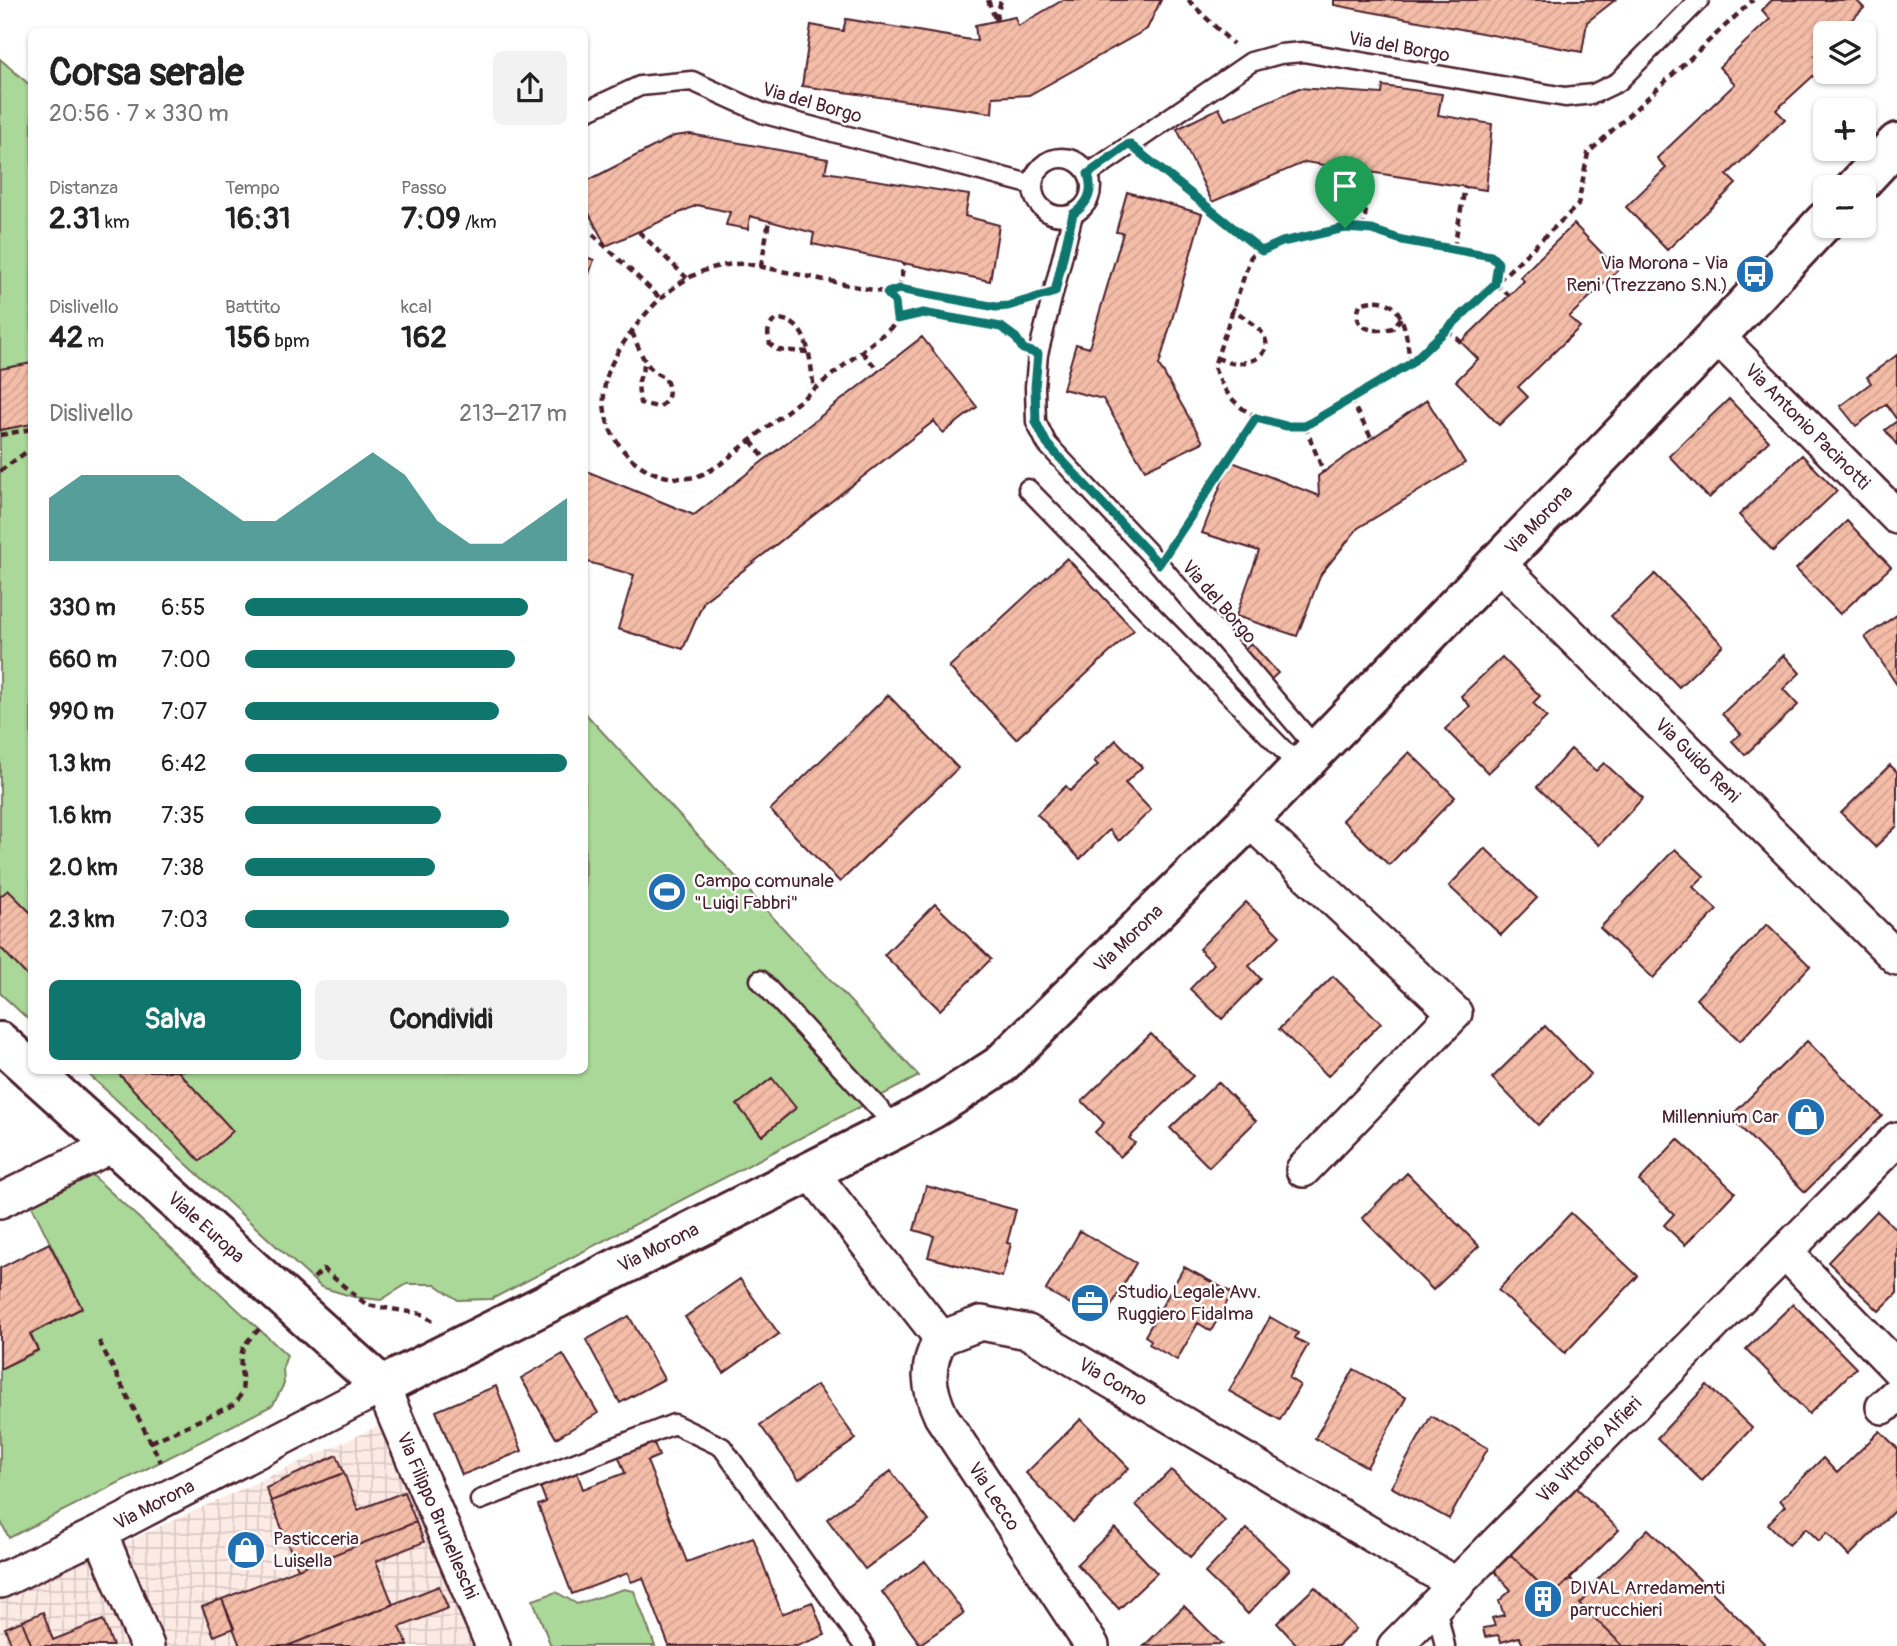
<!DOCTYPE html>
<html lang="it">
<head>
<meta charset="utf-8">
<style>
	body { margin:0; font-family:Pangolin,sans-serif; background:#f2f2f2; color:#222; height:100vh; display:flex; flex-direction:column; font-size:26px; white-space:nowrap }
	* { box-sizing:border-box; margin:0 }
	p { font-size:23px; color:#767676 }
	.icon { flex:none; width:38px; height:38px; fill:none; stroke:currentColor; stroke-width:2; stroke-linecap:round; stroke-linejoin:round }
	.map { position:relative; flex:1; overflow:hidden }
	.drawer { position:absolute; left:28px; top:28px; width:560px; height:1046px; display:flex; flex-direction:column; background:#fff; border-radius:10px; box-shadow:0 2px 5px #0004 }
	.drawer>* { flex:none }
	.buttons { position:absolute; left:1813px; top:21px; display:grid; gap:14px }
	.buttons a { display:grid; place-items:center; width:63px; height:63px; border-radius:10px; background:#fff; box-shadow:0 2px 5px #0004; font-size:35px }
	.pin { position:absolute; display:grid; place-items:center; width:60px; height:60px; color:#fff; margin:-72px -30px; border-radius:50% 50% 50% 0; rotate:-45deg; box-shadow:0 0 7px #0007 }
	.pin .icon { rotate:45deg }
	.round { display:grid; place-items:center; flex:none; width:74px; height:74px; border-radius:10px; background:#f2f2f2 }
	.overview { display:flex; align-items:center; justify-content:space-between; height:119px; padding:0 21px }
	h1 { font-size:38px; font-weight:800; line-height:52px }
	.metrics { display:grid; grid-template-columns:repeat(3,1fr); gap:10px; height:119px; padding:7px 21px }
	.metrics div { display:grid; align-content:center }
	.metrics b { font-size:30px; font-weight:800 }
	.metrics small { font-size:19px; font-weight:400 }
	.metrics p { font-size:19px }
	.chart { height:196px; padding:14px 21px }
	.chart p { display:flex; justify-content:space-between }
	.chart svg { width:100%; height:126px; margin-top:7px; fill:#0f766e; opacity:.7 }
	.cta { display:flex; gap:14px; margin-top:auto; padding:14px 21px }
	.cta a { flex:1; height:80px; border-radius:10px; background:#0f766e; color:#fff; font-size:28px; font-weight:800; line-height:80px; text-align:center }
	.cta a+a { background:#f2f2f2; color:#222 }
	ul { padding:0 21px; list-style:none; font-size:23px }
	li { display:grid; grid-template-columns:112px 84px 1fr; align-items:center; height:52px }
	li i { height:18px; border-radius:9px; background:#0f766e }
	.map>svg:first-child { display:block }
</style>
</head>
<body>
<div class="map">
<svg width="1897" height="1646" viewBox="0 0 1897 1646">
	<defs>
		<pattern id="industrial-grid" width="8" height="8" patternUnits="userSpaceOnUse" patternTransform="scale(1.75)"><rect width="8" height="8" fill="#fcebe5"/><path d="M0 4h8M4 0v8" fill="none" stroke="#dac9c5"/></pattern>
		<pattern id="building-hatch" width="6" height="6" patternUnits="userSpaceOnUse" patternTransform="scale(1.75)"><rect width="6" height="6" fill="#f4bda8"/><path d="M-1 1l2-2M0 6l6-6M5 7l2-2" fill="none" stroke="#d3a291"/></pattern>
	</defs>
	<rect width="100%" height="100%" fill="#fff"/>
	<filter id="ink" filterUnits="userSpaceOnUse"><feTurbulence type="fractalNoise" baseFrequency=".0143" numOctaves="2"/><feDisplacementMap in="SourceGraphic" scale="14" xChannelSelector="R" yChannelSelector="G"/><feConvolveMatrix kernelMatrix="1 2 1 2 8 2 1 2 1" color-interpolation-filters="sRGB"/></filter>
	<g filter="url(#ink)">
		<!-- industrial -->
		<path fill="url(#industrial-grid)" d="M385,1423L475,1646H0V1600Z"/>
		<!-- green -->
		<path fill="#aad898" stroke="#7a7c62" stroke-width="2" d="M0,59L32,87L31,1022L0,993Z
			M585,713L919,1076L492,1299L458,1300L435,1284H407L381,1300L354,1297L321,1287L85,1071H584Z
			M90,1173L287,1355L283,1367L284,1384L273,1405L9,1538L0,1520V1369L38,1351L30,1334L82,1308L30,1202Z
			M624,1589L634,1591L655,1646H551L533,1600L556,1592L577,1604Z"/>
		<!-- building -->
		<path fill="url(#building-hatch)" stroke="#4a1f2b" stroke-width="2" d="M1063,0H1161L1147,29L1029,95L993,97L992,113L802,86L811,25L843,31L846,19L977,41L975,25L1015,17L1018,26Z
			M1334,0H1615L1587,22L1582,52L1334,5Z
			M1772,0H1856L1864,8L1838,33H1825V46L1815,56L1825,65L1776,110L1785,119L1727,175L1736,184L1667,250L1626,207L1666,168L1657,158L1735,84L1719,67L1770,19L1762,10Z
			M1383,86L1442,94L1438,115L1492,124L1486,190L1305,162L1212,202L1177,129L1219,108L1225,120L1299,88L1382,94Z
			M690,134L828,159L825,172L969,195L965,216L999,225L990,281L812,244L814,233L750,216L748,229L726,225L730,212L697,205L606,246L584,204V168L589,180L674,136Z
			M1127,192L1202,214L1159,365L1203,442L1145,470L1103,399L1063,389L1076,344L1089,348L1123,233L1116,232Z
			M1574,224L1618,270L1569,317L1580,327L1518,387L1528,397L1499,425L1456,381L1478,359L1461,342L1524,281L1520,277Z
			M584,256L594,260L584,287Z
			M922,337L977,407L943,433L934,421L704,601L683,649L618,629L634,575L584,561V470L694,515Z
			M1897,355V420L1886,404L1856,426L1840,406L1871,383L1867,377Z
			M32,363V424L0,430V369Z
			M1729,399L1769,441L1709,498L1669,456Z
			M1427,400L1465,463L1358,528L1321,574L1297,636L1236,616L1259,551L1202,533L1230,461L1319,496L1318,476Z
			M1897,421V445L1885,430Z
			M1802,455L1837,491L1773,551L1739,515Z
			M1847,521L1891,567L1840,614L1796,569Z
			M1067,558L1134,630L1016,739L949,667Z
			M1655,574L1723,645L1679,687L1611,616Z
			M1897,615V685L1865,637Z
			M1251,643L1278,673L1267,683L1240,654Z
			M1784,655L1800,673L1783,689L1798,705L1745,755L1732,741L1741,734L1722,714Z
			M1502,657L1540,696L1533,703L1547,717L1488,773L1445,729L1470,706L1461,696Z
			M888,695L958,768L840,882L770,810Z
			M1116,740L1142,767L1125,783L1151,810L1119,841L1109,830L1080,859L1037,814L1066,786L1070,791L1098,765L1094,761Z
			M1571,749L1596,771L1604,763L1643,798L1599,845L1537,787Z
			M1409,752L1455,797L1389,865L1342,820Z
			M1890,765L1897,772V826L1875,847L1841,813Z
			M1485,848L1537,898L1501,935L1449,886Z
			M1675,849L1704,876L1693,887L1717,910L1653,978L1600,928Z
			M8,890L32,914V981L0,947V897Z
			M1246,902L1280,936L1249,966L1261,979L1222,1019L1190,989L1214,964L1199,949Z
			M935,904L991,959L940,1010L884,955Z
			M1767,924L1810,966L1740,1041L1696,999Z
			M1333,976L1381,1023L1328,1076L1279,1029Z
			M1545,1026L1591,1074L1538,1125L1492,1078Z
			M1151,1034L1193,1076L1129,1138L1135,1143L1120,1157L1095,1132L1104,1123L1082,1101Z
			M1807,1041L1882,1116L1805,1192L1730,1117Z
			M116,1071H178L233,1131L200,1161Z
			M772,1078L796,1108L762,1136L737,1105Z
			M1218,1082L1256,1121L1209,1167L1170,1128Z
			M1678,1139L1735,1192L1685,1245L1664,1225L1674,1214L1639,1181Z
			M1407,1173L1479,1246L1433,1290L1362,1218Z
			M926,1186L1016,1210L1007,1243L1011,1244L1002,1277L928,1257L934,1236L914,1230Z
			M1877,1211L1897,1230V1293L1879,1311L1828,1262Z
			M1571,1213L1638,1276L1565,1353L1498,1290Z
			M1080,1231L1136,1263L1102,1322L1046,1290Z
			M49,1243L82,1308L30,1334L38,1350L0,1369V1268Z
			M1184,1267L1232,1293L1211,1331L1198,1323L1177,1360L1149,1344L1151,1340L1145,1336Z
			M740,1279L779,1334L724,1373L685,1317Z
			M1793,1304L1856,1368L1809,1414L1746,1349Z
			M629,1316L664,1379L620,1403L586,1340Z
			M1270,1317L1298,1333L1295,1338L1308,1345L1289,1378L1300,1385L1280,1420L1229,1391Z
			M563,1354L598,1413L556,1438L521,1378Z
			M1354,1369L1406,1398L1367,1467L1315,1438Z
			M817,1385L856,1439L799,1479L760,1425Z
			M1707,1385L1752,1428L1702,1481L1657,1438Z
			M496,1386L522,1451L462,1475L436,1411Z
			M1431,1416L1488,1448L1449,1519L1391,1487Z
			M1081,1419L1129,1468L1073,1522L1026,1473Z
			M1880,1431L1897,1448V1508L1849,1556L1827,1533L1819,1541L1806,1528L1789,1545L1768,1524L1785,1506L1780,1500L1823,1458L1837,1473Z
			M652,1438L659,1456L647,1461L687,1562L753,1537L782,1614L812,1602L825,1635L797,1646H669L643,1578L631,1582L628,1573L572,1594L538,1505L546,1502L538,1481L575,1467L583,1489L625,1473L617,1452Z
			M337,1455L344,1473L271,1501L266,1488Z
			M1171,1470L1225,1521L1190,1557L1136,1505Z
			M891,1471L929,1521L865,1569L827,1519Z
			M344,1473L358,1510L404,1492L416,1522L298,1569L271,1501Z
			M1575,1486L1619,1530L1552,1596L1508,1552Z
			M416,1522L424,1542L376,1561L393,1605L287,1646H240L222,1599Z
			M1115,1528L1157,1573L1119,1609L1077,1564Z
			M1247,1529L1290,1569L1248,1614L1205,1573Z
			M1648,1529L1764,1643L1761,1646H1623L1580,1604L1587,1597L1584,1593Z
			M1511,1555L1552,1596L1570,1578L1587,1597L1580,1604L1623,1646H1524L1519,1637L1501,1642L1498,1635L1485,1637L1483,1628L1495,1626L1492,1618L1504,1615L1499,1601L1511,1590L1494,1571Z
			M925,1561L964,1613L920,1644L882,1592Z
			M439,1586L448,1608L400,1627L408,1646H287Z
			M1315,1587L1356,1629L1338,1646H1298L1277,1623Z
			M222,1599L234,1628L214,1636L202,1607Z
			M1184,1606L1222,1644L1144,1646Z
			M43,1612L53,1640L103,1620L113,1646H32L22,1621Z
			M22,1621L32,1646H12L5,1628Z"/>
		<g fill="none" stroke-linecap="round" stroke-linejoin="round">
			<!-- service casing -->
			<g stroke="#4a1f2b" stroke-width="23">
				<path id="service" d="M584,112L640,86L692,81L765,114L1033,185
					M1033 187a29 29 0 1 1 58 0a29 29 0 1 1-58 0Z
					M1088,174L1251,62L1280,54L1303,52L1565,97L1593,94L1618,82L1699,0
					M1073,214L1038,354L1035,387L1036,422L1047,444L1159,564L1317,749
					M1028,489L1300,767
					M760,980L897,1128
					M480,1500L674,1424L722,1447L864,1646
					M1436,1606L1445,1646"/>
			</g>
			<!-- minor casing -->
			<g stroke="#4a1f2b" stroke-width="38">
				<g id="minor">
					<path id="s1" d="M1717,336L1897,517"/>
					<path id="s2" d="M1497,562L1897,958"/>
					<path d="M1249,820L1455,1013L1303,1170"/>
					<path d="M811,1172L941,1338"/>
					<path d="M0,1201L113,1145"/>
					<path d="M1785,1252L1897,1368"/>
					<path id="s3" d="M941,1338L981,1323L1028,1332L1457,1585"/>
					<path id="s4" d="M941,1338C925,1366 928,1388 941,1416L1092,1646"/>
					<path d="M1883,1407L1897,1394"/>
					<path d="M100,1533L147,1646"/>
					<path id="s5" d="M0,1581L100,1533L382,1386L493,1646"/>
					<path id="s6" d="M1395,1646L1897,1139"/>
				</g>
			</g>
			<!-- secondary casing -->
			<g stroke="#4a1f2b" stroke-width="44">
				<g id="secondary">
					<path d="M1856,187L1897,143"/>
					<path d="M0,1042L32,1071"/>
					<path id="s7" d="M32,1071L382,1386L897,1128L932,1109L999,1066L1249,820L1717,336L1825,221"/>
				</g>
			</g>
			<!-- path -->
			<path stroke="#4a1f2b" stroke-width="4.5" stroke-dasharray="7 5" stroke-linecap="butt" d="M988,0L996,21
				M1188,0L1233,44
				M996,20L1001,0
				M1151,161L1261,250
				M584,226L660,298
				M1363,229L1372,172
				M639,232L687,278
				M1454,248L1465,187
				M761,266L769,221
				M1495,284L1498,263L1491,256L1403,240L1372,230L1345,228L1282,242L1251,256L1214,366C1228,409 1260,426 1305,426L1410,364L1495,284L1578,205L1588,153L1753,0
				M1495,284L1509,295
				M899,289L904,263
				M887,293C896,304 901,314 892,327L722,463C711,470 701,477 688,478C641,482 601,440 604,393C605,371 617,352 629,335C658,295 696,261 748,264L887,293L899,289L996,307L1024,301
				M1401,318L1393,328C1374,333 1350,330 1360,304C1404,289 1406,331 1410,363
				M897,319L923,313L1001,327L1016,338
				M1447,330L1461,342
				M632,332C640,350 645,371 665,377C670,390 672,400 658,407L640,403L638,384L645,362
				M808,352L778,350L770,344C767,333 767,327 776,319C811,319 810,364 814,390
				M862,352L879,371
				M1216,358C1221,359 1226,362 1232,363C1246,365 1273,357 1265,338C1261,327 1241,316 1232,308
				M1350,399L1372,439
				M1305,426L1324,473
				M0,435L32,429
				M751,441L765,459
				M0,471L32,448
				M1173,543L1256,418
				M314,1278L323,1269L367,1305L422,1314L433,1321
				M99,1341L161,1462
				M151,1442L233,1405C252,1387 236,1373 242,1352C245,1341 255,1334 262,1326"/>
			<!-- service -->
			<use href="#service" stroke="#fff" stroke-width="18"/>
			<!-- minor -->
			<use href="#minor" stroke="#fff" stroke-width="33"/>
			<!-- secondary -->
			<use href="#secondary" stroke="#fff" stroke-width="38"/>
		</g>
	</g>
	<g fill="none" stroke-linecap="round" stroke-linejoin="round" filter="url(#ink)">
		<!-- route casing -->
		<g stroke="#fff" stroke-width="14">
			<path id="route" d="M1129,144L1262,251L1282,242L1345,228L1372,230L1402,240L1491,256L1498,263L1495,284L1410,364L1305,426H1286L1256,418L1159,564L1047,444L1036,422L1035,387L1038,354L1023,349L1016,338L1001,327L923,313L897,319L895,302L887,293L899,289L996,307L1008,306L1055,292L1073,214C1088,204 1094,192 1088,174Z"/>
		</g>
		<!-- route -->
		<use href="#route" stroke="#0f766e" stroke-width="9"/>
	</g>
	<!-- icons -->
	<defs>
		<g id="bus-disc" transform="scale(2.0125)"><circle r="9.5" fill="#1f6fb2" stroke="#fff"/><path d="M-5-6H5V4H4V6H2V4H-2V6H-4V4H-5ZM-3.5-4V0h7V-4ZM-3.5 1.2v1.5H-2V1.2ZM2 1.2v1.5H3.5V1.2Z" fill="#fff"/></g>
		<g id="stadium-disc" transform="scale(2.0125)"><circle r="9.5" fill="#1f6fb2" stroke="#fff"/><path d="M0-5a6.5 5 0 1 0 0 10a6.5 5 0 1 0 0-10ZM-3.5-1.8h7v3.6h-7Z" fill="#fff"/></g>
		<g id="shop-disc" transform="scale(2.0125)"><circle r="9.5" fill="#1f6fb2" stroke="#fff"/><path d="M-5-2.5h2.3a2.7 3.5 0 0 1 5.4 0H5L5.5 6h-11ZM-1.5-2.5h3a1.5 2.3 0 0 0-3 0Z" fill="#fff"/></g>
		<g id="office-disc" transform="scale(2.0125)"><circle r="9.5" fill="#1f6fb2" stroke="#fff"/><path d="M-6-3h4V-5.5h4V-3h4V5H-6ZM-1-4.5V-3h2v-1.5ZM-6 0V1H6V0Z" fill="#fff"/></g>
		<g id="building-disc" transform="scale(2.0125)"><circle r="9.5" fill="#1f6fb2" stroke="#fff"/><path d="M-4-6H4V6H1V3H-1V6H-4ZM-2.5-4.3h1.7v1.8h-1.7ZM.8-4.3h1.7v1.8H.8ZM-2.5-1h1.7V.8h-1.7ZM.8-1h1.7V.8H.8Z" fill="#fff"/></g>
	</defs>
	<g fill-rule="evenodd">
		<use href="#bus-disc" x="1755" y="274"/>
		<use href="#stadium-disc" x="667" y="892"/>
		<use href="#shop-disc" x="1806" y="1117"/>
		<use href="#office-disc" x="1090" y="1303"/>
		<use href="#shop-disc" x="246" y="1550"/>
		<use href="#building-disc" x="1543" y="1599"/>
	</g>
	<g text-anchor="middle" dominant-baseline="central" stroke-width="5" stroke-linejoin="round" paint-order="stroke">
		<!-- street labels -->
		<g font-size="19" fill="#4a1f2b" stroke="#fff">
			<text transform="translate(1399 47) rotate(10)">Via del Borgo</text>
			<text transform="translate(812 103) rotate(16)">Via del Borgo</text>
			<text stroke="none"><textPath href="#s1" startOffset="128">Via Antonio Pacinotti</textPath></text>
			<text stroke="none"><textPath href="#s7" startOffset="1934">Via Morona</textPath></text>
			<text transform="translate(1219 602) rotate(49)">Via del Borgo</text>
			<text stroke="none"><textPath href="#s2" startOffset="282">Via Guido Reni</textPath></text>
			<text stroke="none"><textPath href="#s7" startOffset="1348">Via Morona</textPath></text>
			<text stroke="none"><textPath href="#s7" startOffset="234">Viale Europa</textPath></text>
			<text stroke="none"><textPath href="#s7" startOffset="780">Via Morona</textPath></text>
			<text stroke="none"><textPath href="#s3" startOffset="189">Via Como</textPath></text>
			<text stroke="none"><textPath href="#s6" startOffset="276">Via Vittorio Alfieri</textPath></text>
			<text stroke="none"><textPath href="#s4" startOffset="178">Via Lecco</textPath></text>
			<text stroke="none"><textPath href="#s5" startOffset="172">Via Morona</textPath></text>
			<text stroke="none"><textPath href="#s5" startOffset="570">Via Filippo Brunelleschi</textPath></text>
		</g>
		<!-- poi labels -->
		<g font-size="19" fill="#4a1f2b" stroke="#fff" text-anchor="start">
			<text x="1728" y="263" text-anchor="end">Via Morona - Via<tspan x="1728" dy="22">Reni (Trezzano S.N.)</tspan></text>
			<text x="694" y="881">Campo comunale<tspan x="694" dy="22">"Luigi Fabbri"</tspan></text>
			<text x="1779" y="1117" text-anchor="end">Millennium Car</text>
			<text x="1117" y="1292">Studio Legale Avv.<tspan x="1117" dy="22">Ruggiero Fidalma</tspan></text>
			<text x="273" y="1539">Pasticceria<tspan x="273" dy="22">Luisella</tspan></text>
			<text x="1570" y="1588">DIVAL Arredamenti<tspan x="1570" dy="22">parrucchieri</tspan></text>
		</g>
	</g>
</svg>
<div class="buttons">
<a><svg class="icon" aria-label="layers" viewBox="0 0 24 24"><path d="M12 4l9 5-9 5-9-5zM3 14l9 5 9-5"/></svg></a>
<a>+</a>
<a>−</a>
</div>
<div class="pin" style="left:1345px;top:228px;background:#1e9e55"><svg class="icon" aria-label="arrive" viewBox="0 0 24 24"><path d="M6 21V4h12l-3 4 3 4H6"/></svg></div>
<section class="drawer">
<div class="overview"><div><h1>Corsa serale</h1><p>20:56 · 7 × 330 m</p></div><a class="round"><svg class="icon" aria-label="share" viewBox="0 0 24 24"><path d="M12 15V3M7 8l5-5 5 5M5 13v7h14v-7"/></svg></a></div>
<div class="metrics">
<div><p>Distanza</p><b>2.31<small> km</small></b></div>
<div><p>Tempo</p><b>16:31</b></div>
<div><p>Passo</p><b>7:09<small> /km</small></b></div>
</div>
<div class="metrics">
<div><p>Dislivello</p><b>42<small> m</small></b></div>
<div><p>Battito</p><b>156<small> bpm</small></b></div>
<div><p>kcal</p><b>162</b></div>
</div>
<div class="chart"><p><span>Dislivello</span>213–217 m</p>
<svg viewBox="0 0 160 44" preserveAspectRatio="none"><path d="M0 44V22L10 14L20 14L30 14L40 14L50 22L60 30L70 30L80 22L90 14L100 6L110 14L120 30L130 38L140 38L150 30L160 22V44z"/></svg>
</div>
<ul>
<li><b>330 m</b>6:55<i style="width:88%"></i></li>
<li><b>660 m</b>7:00<i style="width:84%"></i></li>
<li><b>990 m</b>7:07<i style="width:79%"></i></li>
<li><b>1.3 km</b>6:42<i style="width:100%"></i></li>
<li><b>1.6 km</b>7:35<i style="width:61%"></i></li>
<li><b>2.0 km</b>7:38<i style="width:59%"></i></li>
<li><b>2.3 km</b>7:03<i style="width:82%"></i></li>
</ul>
<div class="cta"><a>Salva</a><a>Condividi</a></div>
</section>
</div>
</body>
</html>
